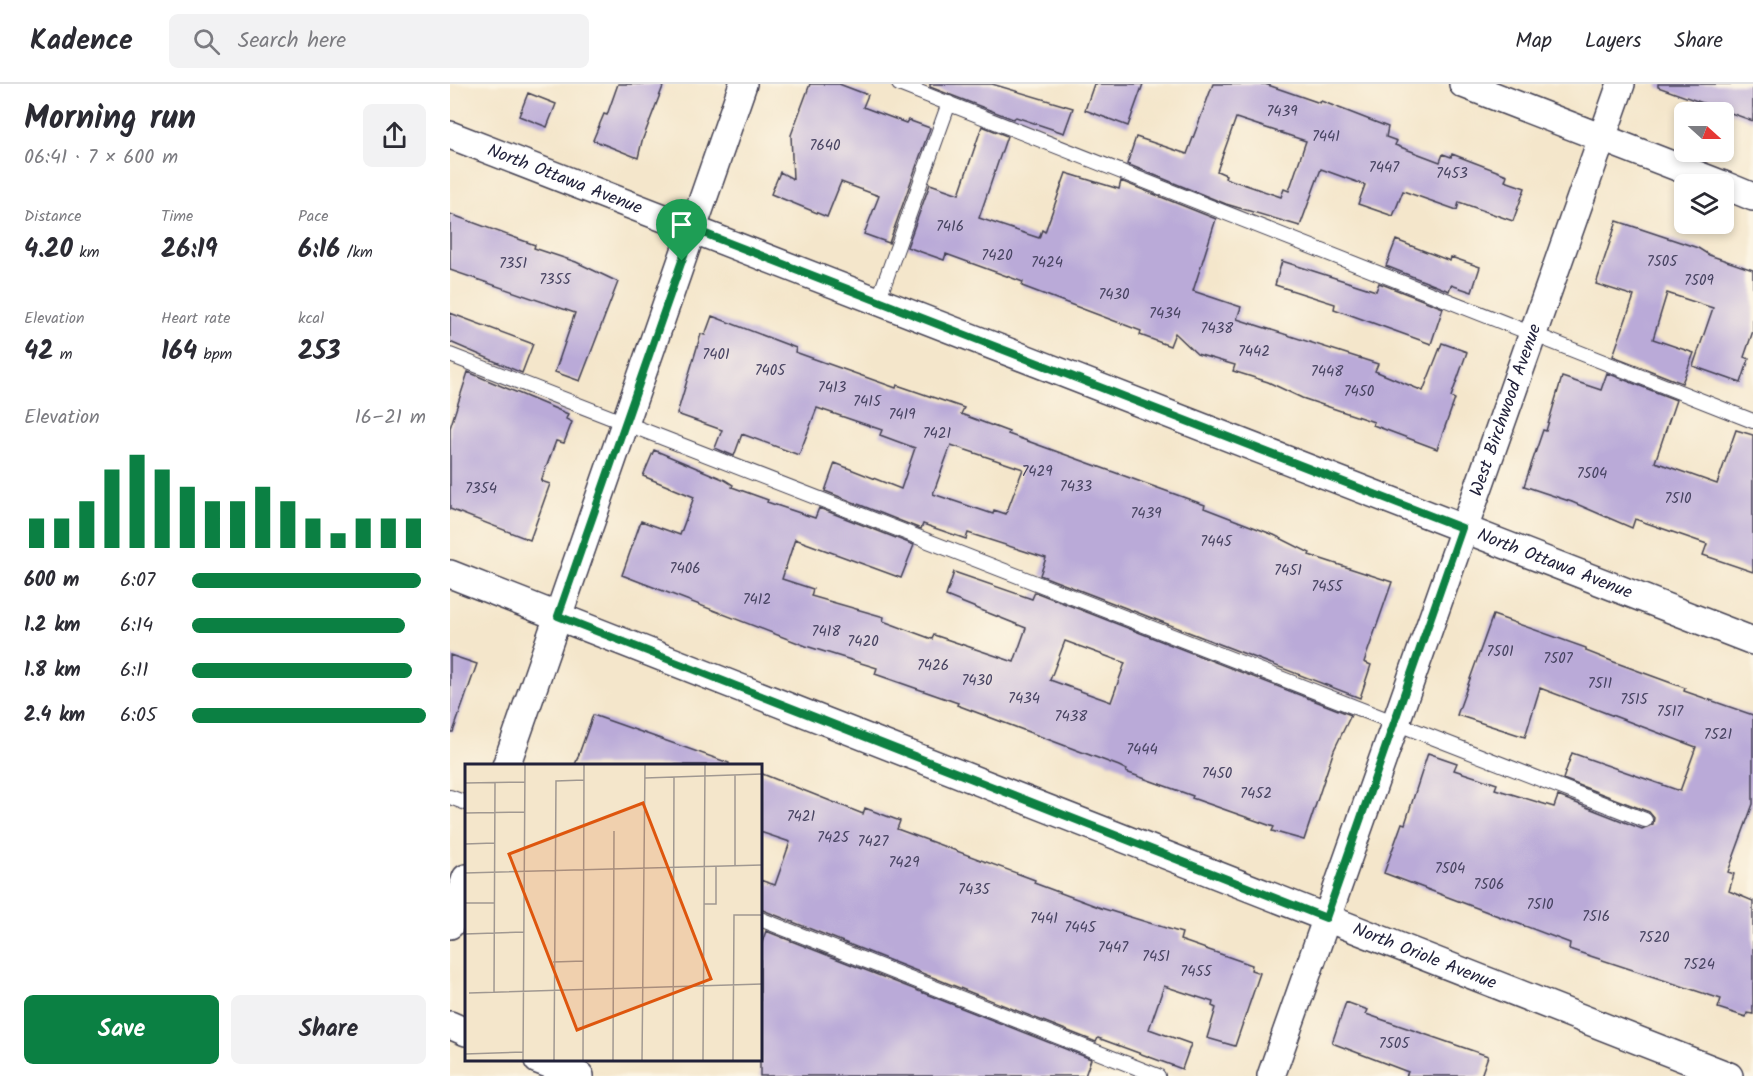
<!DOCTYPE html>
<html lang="en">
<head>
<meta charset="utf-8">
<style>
	body { margin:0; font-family:Kalam,sans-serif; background:#f2f2f3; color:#2b2b33; height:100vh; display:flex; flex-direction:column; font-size:22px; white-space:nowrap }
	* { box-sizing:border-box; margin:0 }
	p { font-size:20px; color:#7c7c81 }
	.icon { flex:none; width:33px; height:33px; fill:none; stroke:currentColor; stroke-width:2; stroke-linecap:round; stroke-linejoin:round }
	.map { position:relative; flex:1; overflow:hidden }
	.sheet { display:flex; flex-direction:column; background:#fff; width:450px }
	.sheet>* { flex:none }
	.needle { width:39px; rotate:111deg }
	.buttons { position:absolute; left:1224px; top:18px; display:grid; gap:12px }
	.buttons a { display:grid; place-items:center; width:60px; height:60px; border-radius:9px; background:#fff; box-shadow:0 3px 9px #0003; font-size:30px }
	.pin { position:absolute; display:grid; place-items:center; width:51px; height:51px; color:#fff; margin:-62px -26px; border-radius:50% 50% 50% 0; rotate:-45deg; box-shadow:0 0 6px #0007 }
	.pin .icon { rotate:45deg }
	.round { display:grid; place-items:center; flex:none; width:63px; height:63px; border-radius:9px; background:#f2f2f3 }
	.head { display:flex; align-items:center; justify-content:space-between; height:102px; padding:0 24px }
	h1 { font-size:33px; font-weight:600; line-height:45px }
	.figures { display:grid; grid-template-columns:repeat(3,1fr); gap:9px; height:102px; padding:6px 24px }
	.figures div { display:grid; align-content:center }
	.figures b { font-size:26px; font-weight:600 }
	.figures small { font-size:16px; font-weight:400 }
	.figures p { font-size:16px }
	.chart { height:168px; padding:12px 24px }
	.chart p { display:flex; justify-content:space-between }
	.chart svg { width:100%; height:108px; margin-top:6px; stroke:#0b8043; stroke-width:6 }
	.primary-button { display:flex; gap:12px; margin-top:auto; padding:12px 24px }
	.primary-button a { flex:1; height:69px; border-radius:9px; background:#0b8043; color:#fff; font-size:24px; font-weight:600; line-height:69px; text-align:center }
	.primary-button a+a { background:#f2f2f3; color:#2b2b33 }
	ul { padding:0 24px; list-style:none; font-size:20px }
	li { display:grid; grid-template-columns:96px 72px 1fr; align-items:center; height:45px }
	li i { height:15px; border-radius:8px; background:#0b8043 }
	header { display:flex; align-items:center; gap:36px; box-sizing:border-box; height:84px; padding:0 30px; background:#fff; border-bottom:2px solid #e1e1e2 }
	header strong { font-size:28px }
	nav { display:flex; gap:33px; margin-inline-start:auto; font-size:21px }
	.search { width:420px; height:54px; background:#f2f2f3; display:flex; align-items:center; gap:15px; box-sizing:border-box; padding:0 21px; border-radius:9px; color:#7c7c81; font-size:22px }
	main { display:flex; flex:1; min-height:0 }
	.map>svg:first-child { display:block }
</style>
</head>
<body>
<header>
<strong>Kadence</strong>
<div class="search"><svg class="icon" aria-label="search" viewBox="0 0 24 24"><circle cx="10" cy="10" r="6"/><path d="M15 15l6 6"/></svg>Search here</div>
<nav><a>Map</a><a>Layers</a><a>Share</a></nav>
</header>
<main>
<section class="sheet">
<div class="head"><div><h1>Morning run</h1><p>06:41 · 7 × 600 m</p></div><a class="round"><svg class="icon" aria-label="share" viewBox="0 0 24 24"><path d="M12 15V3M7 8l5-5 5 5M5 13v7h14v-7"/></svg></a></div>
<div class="figures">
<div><p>Distance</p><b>4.20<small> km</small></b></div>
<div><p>Time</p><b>26:19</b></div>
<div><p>Pace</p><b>6:16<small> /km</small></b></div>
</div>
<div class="figures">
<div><p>Elevation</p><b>42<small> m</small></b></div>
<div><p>Heart rate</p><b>164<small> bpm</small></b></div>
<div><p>kcal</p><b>253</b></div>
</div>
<div class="chart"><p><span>Elevation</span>16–21 m</p>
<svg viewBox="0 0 160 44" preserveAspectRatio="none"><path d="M5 44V32M15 44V32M25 44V25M35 44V12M45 44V6M55 44V12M65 44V19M75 44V25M85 44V25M95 44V19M105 44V25M115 44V32M125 44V38M135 44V32M145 44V32M155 44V32"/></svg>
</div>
<ul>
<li><b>600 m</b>6:07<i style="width:98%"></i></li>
<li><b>1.2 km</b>6:14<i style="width:91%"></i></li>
<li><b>1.8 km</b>6:11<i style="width:94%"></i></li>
<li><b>2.4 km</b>6:05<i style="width:100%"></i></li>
</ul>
<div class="primary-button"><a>Save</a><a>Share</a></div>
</section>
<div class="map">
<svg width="1303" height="992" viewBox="0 0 1303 992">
	<rect width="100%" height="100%" fill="#fcf5e5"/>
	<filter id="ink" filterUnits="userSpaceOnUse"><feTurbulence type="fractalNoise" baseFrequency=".0167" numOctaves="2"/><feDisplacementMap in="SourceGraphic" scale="12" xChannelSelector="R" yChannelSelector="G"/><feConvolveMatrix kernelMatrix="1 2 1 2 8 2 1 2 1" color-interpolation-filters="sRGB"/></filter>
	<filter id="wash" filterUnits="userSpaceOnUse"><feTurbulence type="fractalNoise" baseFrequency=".008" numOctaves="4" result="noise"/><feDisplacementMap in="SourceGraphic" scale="24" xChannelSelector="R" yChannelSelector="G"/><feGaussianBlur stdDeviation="1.35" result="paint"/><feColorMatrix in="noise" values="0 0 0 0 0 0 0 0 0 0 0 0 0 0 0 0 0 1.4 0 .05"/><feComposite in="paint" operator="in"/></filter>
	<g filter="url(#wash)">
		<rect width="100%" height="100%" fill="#f4e6cb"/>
		<g id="blocks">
			<!-- building -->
			<path fill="#baaad8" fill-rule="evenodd" d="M168,0H214L192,57L188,74L143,56L154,30L157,31Z
				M360,0H389L418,11L413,23L456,39L458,36L480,44L439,159L414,150L429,112L391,98L377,133L321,110L330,88L343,95L341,51Z
				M480,0H542L623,24L614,49L566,33L563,35L480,3Z
				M644,0H693L678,42L635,26Z
				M763,0H815L870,19L871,17L938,43L936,53L947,57L945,61L990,78L993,70L1001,73L1002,70L1057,91L1055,97L1075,104L1063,137L1009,118L1007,126L953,107L943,132L908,120L915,101L871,85L850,142L776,120L677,80L686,53L737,70ZM786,34L856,57L839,107L834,105L831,113L775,94L776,91L767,87Z
				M1208,0H1303V37L1208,3Z
				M78,9L106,20L97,43L69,32Z
				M532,42L557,52L529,134L589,154L592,146L595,148L616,89L669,105L671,97L766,135L743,207L791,223L787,235L928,280L925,287L973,307L992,259L1017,268L1001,313L1005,315L987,365L923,341L924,338L852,314L818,298L783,287L785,281L747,270L725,249L720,262L690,251L691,247L572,202L573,198L496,170L494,176L457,163L480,100L509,110Z
				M0,130L85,161L84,164L126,178L168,198L130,297L105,288L125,229L0,186Z
				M1167,137L1248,164L1259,171L1303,186V247L1294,273L1299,275L1291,299L1243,282L1263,224L1217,209L1203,255L1244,269L1232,299L1163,272L1184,212L1146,200Z
				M946,156L1000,177L1001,173L1030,183L1022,208L1001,201L999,207L936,182Z
				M832,177L926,207L929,199L993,224L981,260L884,225L885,220L825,201Z
				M0,229L83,260L72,289L0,258Z
				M262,232L346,264L345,268L446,304L447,301L514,324L511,330L559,348L558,350L755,421L754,424L824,451L860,469L859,471L942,498L914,578L921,581L910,614L590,491L596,474L518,449L516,455L473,440L471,445L375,407L385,379L451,405L465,364L430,351L432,346L367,324L349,371L292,350L284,372L265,364L272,346L227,330L251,250L255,251ZM501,361L573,385L556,430L544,426L543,430L483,410Z
				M18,288L118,330L116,335L122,338L114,359L106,357L91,397L100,400L80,456L0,425V344Z
				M1157,289L1226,316L1205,378L1267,400L1286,346L1303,351V488L1253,471L1257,460L1185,435L1182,444L1122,418L1074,402L1093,346L1096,347L1112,293L1151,306Z
				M204,366L275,396L283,401L282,403L318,416L317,418L365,434L369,424L464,461L451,494L345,455L332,495L363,505L361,512L434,533L433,537L482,555L484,551L564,578L576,544L496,512L504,488L582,515L585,508L901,631L884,666L854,756L822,747L824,743L742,714L743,712L676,688L677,686L669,682L507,621L508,619L425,590L427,584L356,562L172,491L191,437L230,451L244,413L193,392ZM615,557L675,579L661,618L600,596Z
				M1043,531L1136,564V567L1164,578L1235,604L1234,607L1303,631V720L1278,788L1284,790L1279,807L1303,817V930L1297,929L1296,933L1268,924L1271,915L1119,865L1120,859L934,789L952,739L955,740L978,669L1007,679L1004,686L1047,700L1045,705L1104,723L1108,712L1192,745L1203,740L1204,734L1199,728L1113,695L1122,669L1230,707L1246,663L1090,604L1075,653L1007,631Z
				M0,571L27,580L3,648H0Z
				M143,631L279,679V681H125Z
				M310,689L413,730L415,724L450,737L447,745L585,796L584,799L651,824L732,849L730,856L802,881L801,886L810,889L785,962L757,954L766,924L762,922L763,918L714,902L699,945L741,960L732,985L648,954L646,958L310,825V796L325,801L340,758L310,748Z
				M316,847L641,975L635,992H310V864Z
				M896,918L918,926L916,930L1038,972L1031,992H956L958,988L882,959Z"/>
		</g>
	</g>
	<g filter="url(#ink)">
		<use href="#blocks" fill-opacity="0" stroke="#423f51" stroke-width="1.5"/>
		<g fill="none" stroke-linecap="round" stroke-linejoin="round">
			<!-- lane casing -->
			<g stroke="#423f51" stroke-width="16">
				<path id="lane" d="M449,0L1303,337
					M428,217L499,19
					M0,271L1195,736
					M0,713L16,719
					M310,835L708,992"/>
			</g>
			<!-- street casing -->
			<g stroke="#423f51" stroke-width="30">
				<g id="street">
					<path d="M1013,0L1271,100"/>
					<path id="s1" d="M0,51L1303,557"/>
					<path d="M1274,101L1303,113"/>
					<path id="s2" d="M0,490L1279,992"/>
					<path d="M56,682L293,0"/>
					<path d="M0,841L16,794"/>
					<path d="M0,941L16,948"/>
					<path d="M88,976L130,992"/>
					<path id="s3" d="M821,992L1171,0"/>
				</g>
			</g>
			<!-- lane -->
			<use href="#lane" stroke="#fff" stroke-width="14"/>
			<!-- street -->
			<use href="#street" stroke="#fff" stroke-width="27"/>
		</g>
	</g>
	<g fill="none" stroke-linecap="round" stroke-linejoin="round" filter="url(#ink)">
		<!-- route casing -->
		<g stroke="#fff" stroke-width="12">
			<path id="route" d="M243,145L1012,444L876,834L108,532Z"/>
		</g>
		<!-- route -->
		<use href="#route" stroke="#0b8043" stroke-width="8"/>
	</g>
	<g text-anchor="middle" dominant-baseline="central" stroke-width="6" stroke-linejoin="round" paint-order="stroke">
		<!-- number labels -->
		<g font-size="15" fill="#484462">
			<text x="832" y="28">7439</text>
			<text x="876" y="53">7441</text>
			<text x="375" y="62">7640</text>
			<text x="934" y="84">7447</text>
			<text x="1002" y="90">7453</text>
			<text x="500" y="143">7416</text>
			<text x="547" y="172">7420</text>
			<text x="1212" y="178">7505</text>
			<text x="597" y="179">7424</text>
			<text x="63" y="180">7351</text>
			<text x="105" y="196">7355</text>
			<text x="1249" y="197">7509</text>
			<text x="664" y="211">7430</text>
			<text x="715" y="230">7434</text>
			<text x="767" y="245">7438</text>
			<text x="804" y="268">7442</text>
			<text x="266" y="271">7401</text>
			<text x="320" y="287">7405</text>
			<text x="877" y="288">7448</text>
			<text x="382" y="304">7413</text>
			<text x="909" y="308">7450</text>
			<text x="417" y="318">7415</text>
			<text x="452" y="331">7419</text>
			<text x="487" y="350">7421</text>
			<text x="587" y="388">7429</text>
			<text x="1142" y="390">7504</text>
			<text x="626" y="403">7433</text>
			<text x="31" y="405">7354</text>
			<text x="1228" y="415">7510</text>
			<text x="696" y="430">7439</text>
			<text x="766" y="458">7445</text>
			<text x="235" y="485">7406</text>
			<text x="838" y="487">7451</text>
			<text x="877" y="503">7455</text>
			<text x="307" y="516">7412</text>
			<text x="376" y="548">7418</text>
			<text x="413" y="558">7420</text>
			<text x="1050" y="568">7501</text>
			<text x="1108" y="575">7507</text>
			<text x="483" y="582">7426</text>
			<text x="527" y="597">7430</text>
			<text x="1150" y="600">7511</text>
			<text x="574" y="615">7434</text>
			<text x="1184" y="616">7515</text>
			<text x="1220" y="628">7517</text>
			<text x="621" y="633">7438</text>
			<text x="1268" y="651">7521</text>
			<text x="692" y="666">7444</text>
			<text x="767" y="690">7450</text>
			<text x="806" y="710">7452</text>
			<text x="351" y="733">7421</text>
			<text x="383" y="754">7425</text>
			<text x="423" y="758">7427</text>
			<text x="454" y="779">7429</text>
			<text x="1000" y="785">7504</text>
			<text x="1039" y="801">7506</text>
			<text x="524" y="806">7435</text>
			<text x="1090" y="821">7510</text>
			<text x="1146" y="833">7516</text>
			<text x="594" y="835">7441</text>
			<text x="630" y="844">7445</text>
			<text x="1204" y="854">7520</text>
			<text x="663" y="864">7447</text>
			<text x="706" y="873">7451</text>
			<text x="1249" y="881">7524</text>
			<text x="746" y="888">7455</text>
			<text x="944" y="960">7505</text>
		</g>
		<!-- street labels -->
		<g font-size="18" fill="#22223b" stroke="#fcf5e5">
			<text stroke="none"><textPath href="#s1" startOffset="123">North Ottawa Avenue</textPath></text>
			<text stroke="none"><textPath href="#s3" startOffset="706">West Birchwood Avenue</textPath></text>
			<text stroke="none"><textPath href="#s1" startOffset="1185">North Ottawa Avenue</textPath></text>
			<text stroke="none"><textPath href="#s2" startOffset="1047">North Oriole Avenue</textPath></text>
		</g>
	</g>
	<!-- overview -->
	<g transform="translate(15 680)">
		<rect width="297" height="297" fill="#f4e6cb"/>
		<path fill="none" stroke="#a09891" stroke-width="1.5" d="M270,11V102M180,14L297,10M0,19L60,18M0,49L60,48M0,80L29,79M0,109L297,101M0,139H29M239,140H251V102M0,170L59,168M88,198L119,197M4,229L297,220M29,229L30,19M0,290L58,288M58,297L60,0M89,297L91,17L119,16M118,297L119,0M148,297L149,67M177,297L180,0M208,297L209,13M238,297L240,0M268,297L269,151H297"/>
		<path fill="#de560e" fill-opacity="0.15" stroke="#de560e" stroke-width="3" d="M178,39L246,215L112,266L44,90Z"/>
		<rect width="297" height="297" fill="none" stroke="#22223b" stroke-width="3"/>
	</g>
</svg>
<div class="buttons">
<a><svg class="needle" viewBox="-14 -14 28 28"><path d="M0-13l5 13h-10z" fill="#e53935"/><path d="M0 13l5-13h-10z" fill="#7c7c81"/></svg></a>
<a><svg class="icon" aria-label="layers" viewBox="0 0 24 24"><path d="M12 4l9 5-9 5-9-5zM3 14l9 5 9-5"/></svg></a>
</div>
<div class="pin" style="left:232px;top:177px;background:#1e9e55"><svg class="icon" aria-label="arrive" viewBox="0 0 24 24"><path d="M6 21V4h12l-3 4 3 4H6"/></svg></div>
</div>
</main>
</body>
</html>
